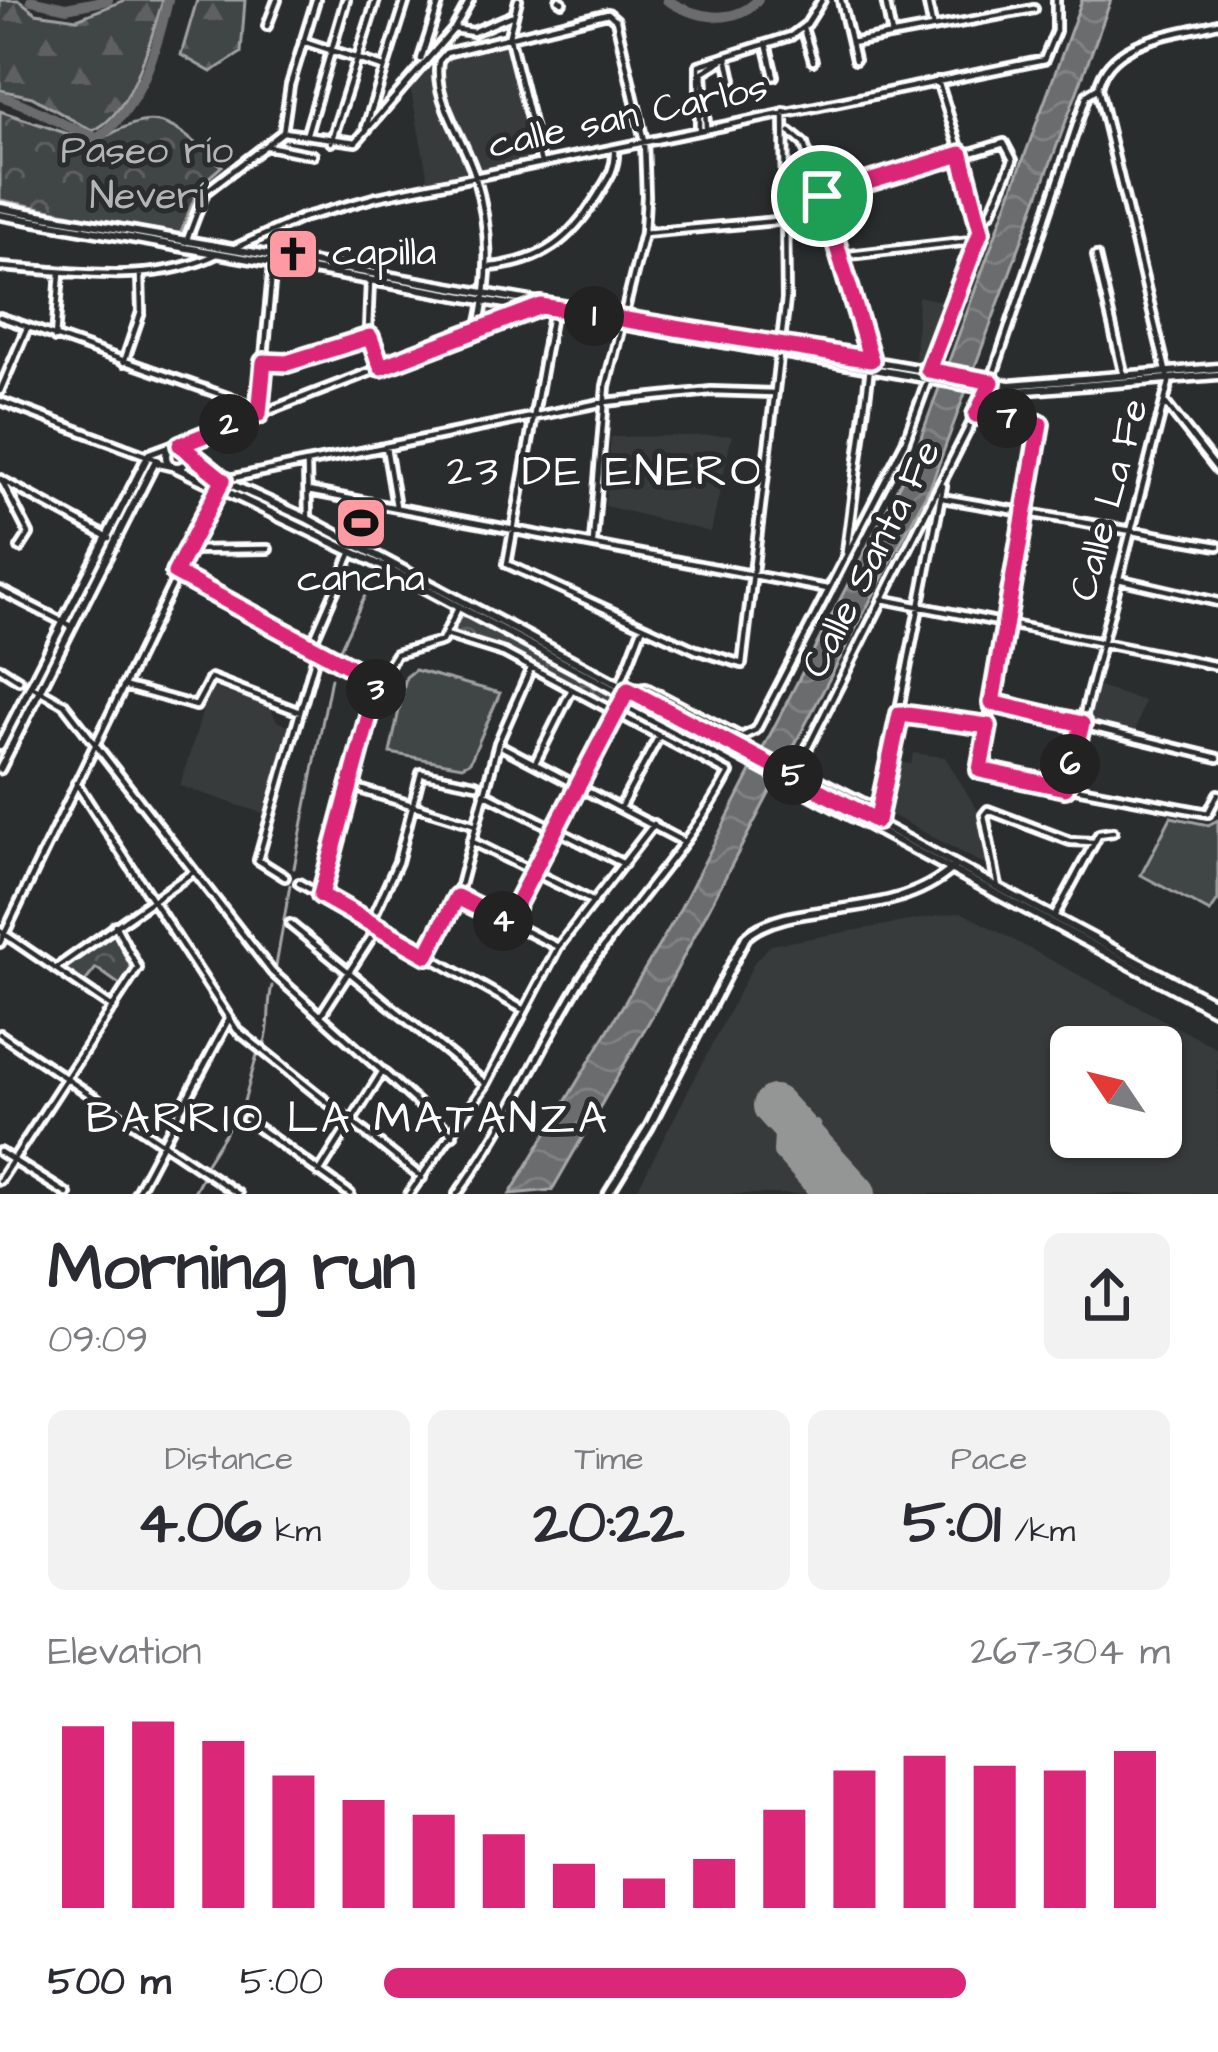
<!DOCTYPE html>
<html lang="en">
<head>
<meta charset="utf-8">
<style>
	body { margin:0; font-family:"Architects Daughter",sans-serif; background:#f2f2f3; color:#2b2b33; height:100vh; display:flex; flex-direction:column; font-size:45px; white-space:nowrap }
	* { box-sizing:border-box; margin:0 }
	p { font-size:39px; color:#7c7c81 }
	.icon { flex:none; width:66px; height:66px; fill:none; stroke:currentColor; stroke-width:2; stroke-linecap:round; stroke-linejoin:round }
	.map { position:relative; height:1194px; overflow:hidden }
	.details { display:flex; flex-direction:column; background:#fff; flex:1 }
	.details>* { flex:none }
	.needle { width:78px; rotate:305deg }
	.fabs { position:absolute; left:1050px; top:1026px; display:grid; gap:24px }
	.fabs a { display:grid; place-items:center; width:132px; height:132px; border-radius:18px; background:#fff; box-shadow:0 3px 9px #0004; font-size:60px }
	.pin { position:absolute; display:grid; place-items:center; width:102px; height:102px; color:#fff; margin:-51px; border:6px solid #fff; border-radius:50%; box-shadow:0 3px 12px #0007 }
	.km { position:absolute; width:60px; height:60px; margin:-30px; border-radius:50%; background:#222; color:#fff; font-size:33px; line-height:60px; text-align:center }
	.round { display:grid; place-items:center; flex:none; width:126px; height:126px; border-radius:18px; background:#f2f2f3 }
	.headline { display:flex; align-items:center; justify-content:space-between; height:204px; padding:0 48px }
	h1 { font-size:66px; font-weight:700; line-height:90px }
	.stats { display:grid; grid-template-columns:repeat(3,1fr); gap:18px; height:204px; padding:12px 48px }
	.stats div { display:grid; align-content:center; border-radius:18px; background:#f2f2f3; text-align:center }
	.stats b { font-size:60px; font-weight:700 }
	.stats small { font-size:33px; font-weight:400 }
	.stats p { font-size:33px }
	.chart { height:336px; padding:24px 48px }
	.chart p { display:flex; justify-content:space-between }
	.chart svg { width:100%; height:216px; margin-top:12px; stroke:#db2777; stroke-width:6 }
	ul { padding:0 48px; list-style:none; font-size:39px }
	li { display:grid; grid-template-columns:192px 144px 1fr; align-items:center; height:90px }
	li i { height:30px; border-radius:15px; background:#db2777 }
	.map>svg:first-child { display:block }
</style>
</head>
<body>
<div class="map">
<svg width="1218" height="1194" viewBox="0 0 1218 1194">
	<defs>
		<pattern id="forest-firs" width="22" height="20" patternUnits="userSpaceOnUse" patternTransform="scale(3)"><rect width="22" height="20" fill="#414445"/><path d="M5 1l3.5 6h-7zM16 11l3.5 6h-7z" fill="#5e6061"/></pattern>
		<pattern id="park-crowns" width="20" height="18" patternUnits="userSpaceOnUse" patternTransform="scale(3)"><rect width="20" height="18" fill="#414445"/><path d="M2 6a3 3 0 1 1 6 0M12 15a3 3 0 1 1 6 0" fill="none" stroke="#5e6061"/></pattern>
		<pattern id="water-waves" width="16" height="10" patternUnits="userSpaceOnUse" patternTransform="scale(3)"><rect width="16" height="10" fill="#6a6c6d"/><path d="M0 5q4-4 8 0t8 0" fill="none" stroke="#808283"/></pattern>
	</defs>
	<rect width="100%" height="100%" fill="#2a2d2e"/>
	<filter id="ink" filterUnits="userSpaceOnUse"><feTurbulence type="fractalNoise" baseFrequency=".00833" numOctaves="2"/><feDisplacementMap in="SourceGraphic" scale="24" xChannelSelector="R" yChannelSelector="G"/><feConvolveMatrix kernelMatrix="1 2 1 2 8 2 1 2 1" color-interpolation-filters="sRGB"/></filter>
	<g filter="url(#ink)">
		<!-- built -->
		<path fill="#373a3b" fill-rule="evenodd" d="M505,31L536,160L429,184L410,86L444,45Z
			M918,296L950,303L927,366L915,364Z
			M732,435L711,532L605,506L611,437Z
			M210,687L270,707L277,721L290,727L265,814L180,786Z
			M1098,687L1144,701L1135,733L1089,719Z
			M913,753L945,757L978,811L989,867L888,813L897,762L911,764Z
			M961,912L1218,1049V1194H635L755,961L771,945ZM1071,1047H1161V1137H1071Z"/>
		<!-- forest -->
		<path fill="url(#forest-firs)" stroke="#a0a2a2" stroke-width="3" d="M0,0H19L36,13L77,19L125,0H163C150,40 133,114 92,131L32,97L0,90Z
			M197,0H245L241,53L211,72L181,55Z"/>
		<!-- park -->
		<path fill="url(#park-crowns)" stroke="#a0a2a2" stroke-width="3" d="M0,111L95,143C159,104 169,121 222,166L199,186L180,235L0,200Z
			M461,613L615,698L613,705L508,650L453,632Z
			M113,932L133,967L123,987L96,968L84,983L64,970Z"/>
		<!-- pitch -->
		<path fill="#414445" stroke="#a0a2a2" stroke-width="3" d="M415,670L500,693L470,762L462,766L390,753L406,677Z
			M1171,817L1208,825L1218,820V900L1210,912L1141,875Z"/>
		<!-- water -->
		<path fill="url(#water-waves)" stroke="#a6a7a7" stroke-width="3" d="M1082,0H1111L931,485L654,1013L552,1190L510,1194L677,915L914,456Z"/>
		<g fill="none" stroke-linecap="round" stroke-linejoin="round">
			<!-- stream -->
			<path stroke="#a6a7a7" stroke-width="3" d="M339,651L375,574
				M294,868L331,678
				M276,966L290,885
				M264,1046C272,1025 266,1008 272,986
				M206,1163L243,1105L257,1055
				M193,1194L202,1177"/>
			<!-- river -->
			<path stroke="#6a6c6d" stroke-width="10" d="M31,0L66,8L108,0
				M667,0C695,18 733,26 758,0
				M0,96C36,106 63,128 98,138C140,108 157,49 168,0"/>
			<!-- taxiway -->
			<path stroke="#949696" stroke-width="16" d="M823,1159L813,1127L797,1123L782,1133L781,1152L815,1190L845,1194"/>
			<!-- runway -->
			<path stroke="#949696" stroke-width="42" d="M774,1106L855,1194"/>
			<!-- minor casing -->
			<g stroke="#fff" stroke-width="14">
				<path id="minor" d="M518,0L509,35L541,163
					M559,0L562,2
					M841,0L855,60
					M885,0L892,35
					M927,0L932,24
					M267,26L277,0
					M803,28L813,61
					M454,29L473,32L511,16
					M303,41L383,67
					M851,43L1034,9
					M767,47L774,76
					M727,57L732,80
					M421,59L440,0
					M938,81L982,220L979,240
					M366,127L406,0
					M706,127L703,72L727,57
					M699,128V65L791,36L807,24L822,0
					M283,132L290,85L316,0
					M790,132L804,144L871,360L846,552
					M307,133L346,0
					M331,142L376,0
					M267,146L313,155
					M822,197L1004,143L1013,160L991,212L982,220
					M644,233L787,220
					M186,242L205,192L283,132L356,142L454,29L470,0
					M235,248L302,218L377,197L1044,60L1056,31V0
					M1096,256L1124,376
					M0,267C71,271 153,287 219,253
					M490,267C542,262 571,239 598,195C607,180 616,169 615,151
					M370,281L368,329L381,367
					M553,309L507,564L696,650L742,664L786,299L784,112
					M0,317L259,408
					M478,332C491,277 491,230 475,175C465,140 432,99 439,61L446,53L608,13L616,20L644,141L646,196L644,233L606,386L593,542
					M55,338L60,272
					M124,362L141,312L140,275
					M266,362L287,363L370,337
					M0,391L27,328
					M0,401L158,460
					M1166,404L1218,470
					M259,408L273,264
					M977,415L1040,424L980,770L1208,813L1218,794
					M180,445L541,306
					M386,447L396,506
					M307,465L308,519
					M0,479L109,538
					M1,479L29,534L20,548
					M308,491L827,589
					M942,498L1218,546
					M186,550L268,549
					M175,573L376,681
					M1118,579L1218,602
					M0,590L71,626
					M882,599L1218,666
					M446,635L504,653L729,773C689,848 628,906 583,977C539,1048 508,1126 457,1194
					M310,648L351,554
					M0,668L19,680
					M30,685L64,704L272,972L453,1135
					M123,686L196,706L211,678L300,712
					M620,686L643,626
					M992,703L1218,758
					M900,714L988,726
					M503,747L684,842
					M535,763L572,689
					M76,783L237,1030L422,1178
					M350,786L476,825
					M1065,788L1169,383L1098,88C1109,38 1175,35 1218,23
					M484,793L624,864
					M620,808L659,736
					M880,811L802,771L800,763L988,390L1087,95L1098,88
					M877,821L943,486
					M471,841L594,902
					M285,877L258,860L317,652
					M299,883L524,1010
					M998,887L984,815L988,810L1070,841L1094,842
					M321,895L378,682L396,654L442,641L459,606
					M457,897L558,947
					M1054,917L1099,834L1113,832
					M370,923L398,862L421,773L476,784
					M507,923L628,690L646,688L741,737L756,730L905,442L979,240L840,256
					M290,924L486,1084
					M0,931L113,1008
					M0,943L223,480L605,402L711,391L774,393
					M427,955L457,897L498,743L531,668
					M55,969L193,872
					M321,1015L378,927
					M0,1034L238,1194
					M246,1119L350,1194
					M0,1152L67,1194
					M319,1173L383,1071
					M0,1180L138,968L115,925
					M136,1194L229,1019
					M409,1194L486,1084L558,947L654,824"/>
			</g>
			<!-- tertiary casing -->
			<g stroke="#fff" stroke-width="15">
				<path id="tertiary" d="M0,208L1009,385L1218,368
					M0,215L1003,392L1218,375
					M166 456a11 11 0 1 1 22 0a11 11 0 1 1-22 0Z
					M186,449L217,478L308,519L1218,1005
					M175,467L386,568L1218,1012
					M0,746L149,454L176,444
					M0,769L155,462L171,466
					M608,1194L649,1127L746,937C791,897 891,924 953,868"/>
			</g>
			<!-- minor -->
			<use href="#minor" stroke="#2a2d2e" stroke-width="4.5"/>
			<!-- tertiary -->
			<use href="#tertiary" stroke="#2a2d2e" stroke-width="6"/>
		</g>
	</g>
	<g fill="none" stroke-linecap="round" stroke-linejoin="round" filter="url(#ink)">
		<!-- route casing -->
		<g stroke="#fff" stroke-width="24">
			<path id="route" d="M961,154L981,231L928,370L992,382L976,415L1040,424L992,703L1082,724L1065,788L980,770L988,726L900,714L877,821L628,690L507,922L457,897L427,955L321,895L378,682L175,573L223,480L180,445L259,414L264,362L287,363L370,337L381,367L541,306L871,360L822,196Z"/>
		</g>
		<!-- route -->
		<use href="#route" stroke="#db2777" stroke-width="15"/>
	</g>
	<!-- icons -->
	<defs>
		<g id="church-square" transform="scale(2.7)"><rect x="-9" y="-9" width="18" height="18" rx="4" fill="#ff9aa2" stroke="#2a2d2e"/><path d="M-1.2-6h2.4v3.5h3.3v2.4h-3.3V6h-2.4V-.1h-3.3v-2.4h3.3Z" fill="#111"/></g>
		<g id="stadium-square" transform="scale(2.7)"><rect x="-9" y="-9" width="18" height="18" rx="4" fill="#ff9aa2" stroke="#2a2d2e"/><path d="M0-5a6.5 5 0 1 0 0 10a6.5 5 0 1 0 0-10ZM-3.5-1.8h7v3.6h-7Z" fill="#111"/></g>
	</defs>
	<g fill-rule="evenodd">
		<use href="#church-square" x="293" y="254"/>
		<use href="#stadium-square" x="361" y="523"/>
	</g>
	<g text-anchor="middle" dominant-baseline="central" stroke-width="10" stroke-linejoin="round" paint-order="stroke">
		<!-- street labels -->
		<g font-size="39" fill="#fff" stroke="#2a2d2e">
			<text transform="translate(628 117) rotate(-12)">calle san Carlos</text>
			<text transform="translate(1110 500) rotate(-75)">Calle La Fe</text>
			<text transform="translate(872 559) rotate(-63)">Calle Santa Fe</text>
		</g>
		<!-- park labels -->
		<g font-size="39" fill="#b3b4b5" stroke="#2a2d2e">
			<text x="147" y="152">Paseo río<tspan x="147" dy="45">Neverí</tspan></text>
		</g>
		<!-- poi labels -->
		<g font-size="39" fill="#fff" stroke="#2a2d2e" text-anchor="start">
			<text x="332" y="254">capilla</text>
			<text x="361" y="580" text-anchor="middle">cancha</text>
		</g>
		<!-- quarter labels -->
		<g font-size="45" letter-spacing="3" fill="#fff" stroke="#2a2d2e">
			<text x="605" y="472">23 DE ENERO</text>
			<text x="348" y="1119">BARRIO LA MATANZA</text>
		</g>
	</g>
</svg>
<div class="fabs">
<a><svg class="needle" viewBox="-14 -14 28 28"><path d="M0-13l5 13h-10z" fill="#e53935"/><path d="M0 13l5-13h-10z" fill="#7c7c81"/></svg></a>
</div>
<div class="pin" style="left:822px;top:196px;background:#1e9e55"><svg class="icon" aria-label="arrive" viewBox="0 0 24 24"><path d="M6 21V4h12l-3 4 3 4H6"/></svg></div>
<b class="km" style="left:594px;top:316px">1</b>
<b class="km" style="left:229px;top:424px">2</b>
<b class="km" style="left:376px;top:689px">3</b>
<b class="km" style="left:503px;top:921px">4</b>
<b class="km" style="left:793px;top:775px">5</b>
<b class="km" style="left:1070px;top:764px">6</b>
<b class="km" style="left:1007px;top:418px">7</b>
</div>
<section class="details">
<div class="headline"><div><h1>Morning run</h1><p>09:09</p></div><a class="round"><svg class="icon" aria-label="share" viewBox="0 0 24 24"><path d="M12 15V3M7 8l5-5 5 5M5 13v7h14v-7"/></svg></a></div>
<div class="stats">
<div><p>Distance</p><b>4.06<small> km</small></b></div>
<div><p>Time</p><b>20:22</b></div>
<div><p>Pace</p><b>5:01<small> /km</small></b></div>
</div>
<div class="chart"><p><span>Elevation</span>267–304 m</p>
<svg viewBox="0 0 160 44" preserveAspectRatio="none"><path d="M5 44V7M15 44V6M25 44V10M35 44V17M45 44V22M55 44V25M65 44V29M75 44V35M85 44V38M95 44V34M105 44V24M115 44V16M125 44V13M135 44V15M145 44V16M155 44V12"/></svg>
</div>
<ul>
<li><b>500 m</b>5:00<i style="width:74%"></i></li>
</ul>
</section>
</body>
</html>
